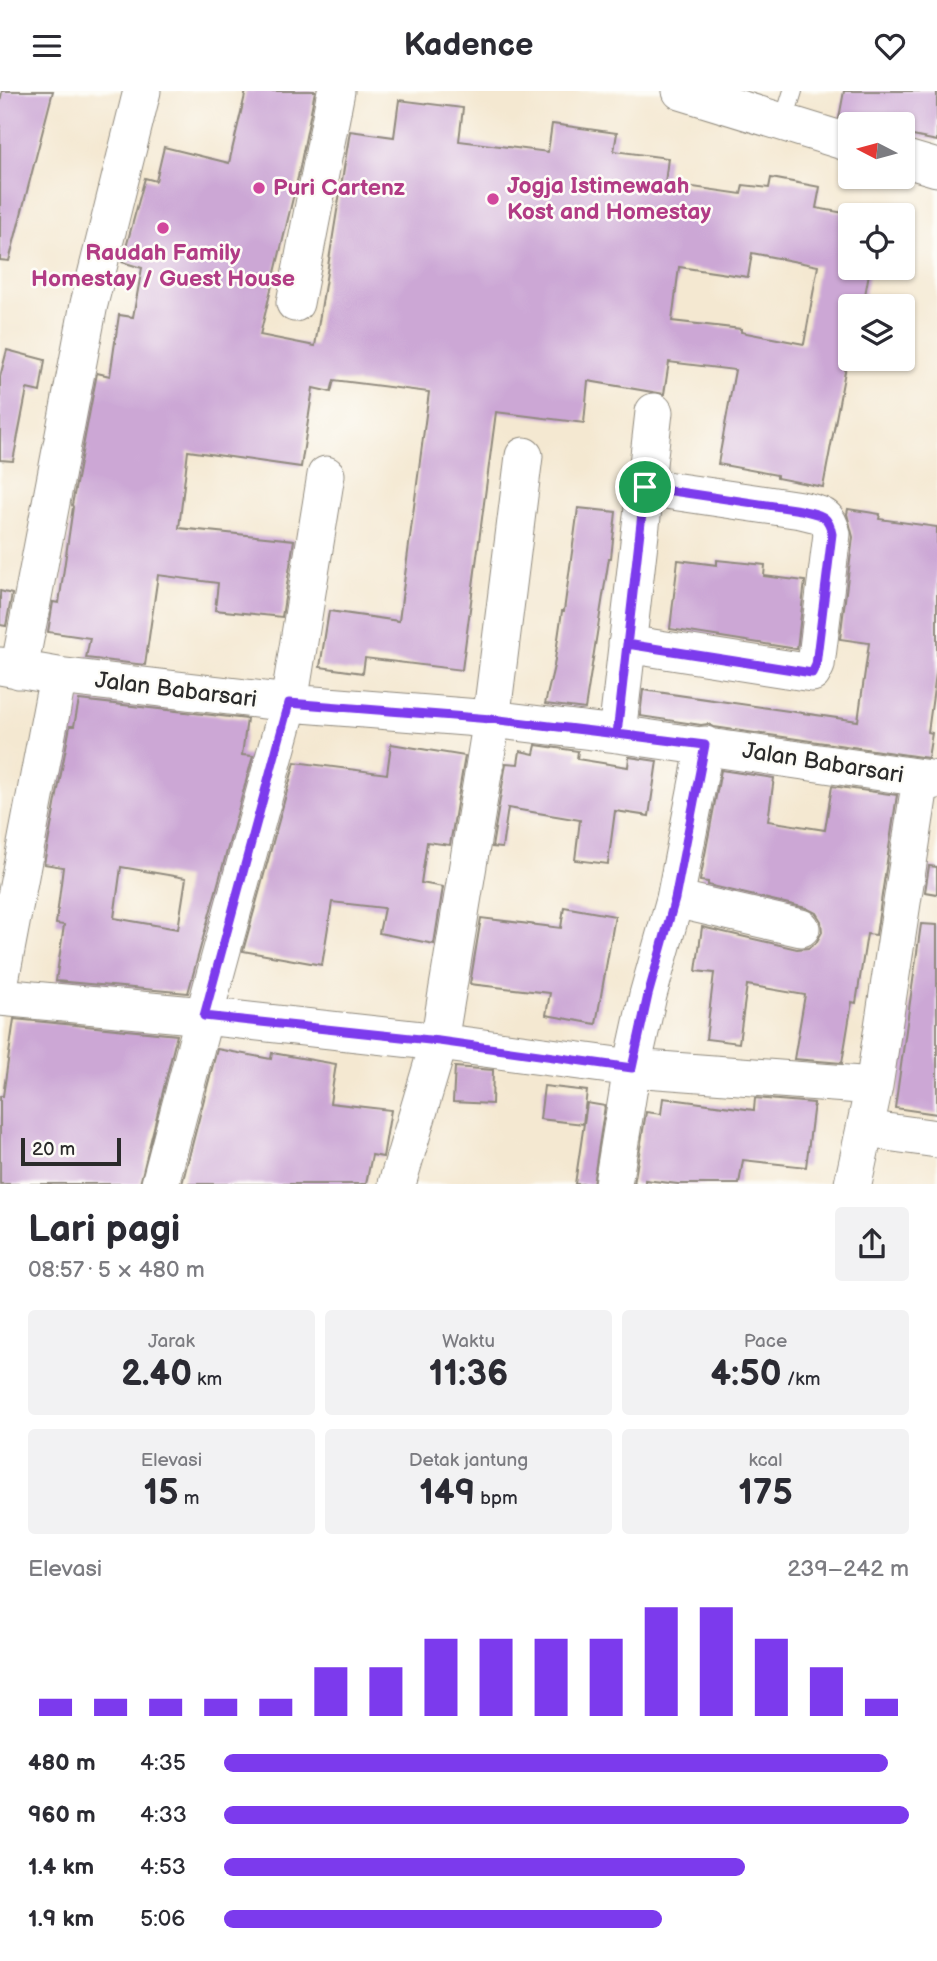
<!DOCTYPE html>
<html lang="id">
<head>
<meta charset="utf-8">
<style>
	body { margin:0; font-family:"Balsamiq Sans",sans-serif; background:#f2f2f3; color:#2b2b33; height:100vh; display:flex; flex-direction:column; font-size:26px; white-space:nowrap }
	* { box-sizing:border-box; margin:0 }
	p { font-size:23px; color:#7c7c81 }
	.icon { flex:none; width:38px; height:38px; fill:none; stroke:currentColor; stroke-width:2; stroke-linecap:round; stroke-linejoin:round }
	.map { position:relative; height:1093px; overflow:hidden }
	.sheet { display:flex; flex-direction:column; background:#fff; flex:1 }
	.sheet>* { flex:none }
	.needle { width:46px; rotate:276deg }
	.fabs { position:absolute; left:838px; top:21px; display:grid; gap:14px }
	.fabs a { display:grid; place-items:center; width:77px; height:77px; border-radius:7px; background:#fff; box-shadow:0 2px 5px #0004; font-size:35px }
	.scale { position:absolute; left:21px; bottom:18px; width:100px; box-sizing:border-box; padding-left:7px; border:4px solid #2b2b2b; border-top:0; font-size:19px; line-height:24px; white-space:nowrap; color:#2b2b2b; -webkit-text-stroke:5px #fdfcf7; paint-order:stroke }
	.pin { position:absolute; display:grid; place-items:center; width:60px; height:60px; color:#fff; margin:-30px; border:4px solid #fff; border-radius:50%; box-shadow:0 2px 7px #0007 }
	.round { display:grid; place-items:center; flex:none; width:74px; height:74px; border-radius:7px; background:#f2f2f3 }
	.head { display:flex; align-items:center; justify-content:space-between; height:119px; padding:0 28px }
	h1 { font-size:38px; font-weight:700; line-height:52px }
	.metrics { display:grid; grid-template-columns:repeat(3,1fr); gap:10px; height:119px; padding:7px 28px }
	.metrics div { display:grid; align-content:center; border-radius:7px; background:#f2f2f3; text-align:center }
	.metrics b { font-size:35px; font-weight:700 }
	.metrics small { font-size:19px; font-weight:400 }
	.metrics p { font-size:19px }
	.chart { height:196px; padding:14px 28px }
	.chart p { display:flex; justify-content:space-between }
	.chart svg { width:100%; height:126px; margin-top:7px; stroke:#7c3aed; stroke-width:6 }
	ul { padding:0 28px; list-style:none; font-size:23px }
	li { display:grid; grid-template-columns:112px 84px 1fr; align-items:center; height:52px }
	li i { height:18px; border-radius:9px; background:#7c3aed }
	header { display:flex; justify-content:space-between; align-items:center; height:91px; padding:0 28px; background:#fff; font-size:32px; font-weight:700 }
	.map>svg:first-child { display:block }
</style>
</head>
<body>
<header><svg class="icon" aria-label="menu" viewBox="0 0 24 24"><path d="M4 6h16M4 12h16M4 18h16"/></svg>Kadence<svg class="icon" aria-label="heart" viewBox="0 0 24 24"><path d="M12 20l-8-8c-3-5 5-10 8-4 3-6 11-1 8 4z"/></svg></header>
<div class="map">
<svg width="937" height="1093" viewBox="0 0 937 1093">
	<rect width="100%" height="100%" fill="#fdfcf7"/>
	<filter id="ink" filterUnits="userSpaceOnUse"><feTurbulence type="fractalNoise" baseFrequency=".0143" numOctaves="2"/><feDisplacementMap in="SourceGraphic" scale="14" xChannelSelector="R" yChannelSelector="G"/><feConvolveMatrix kernelMatrix="1 2 1 2 8 2 1 2 1" color-interpolation-filters="sRGB"/></filter>
	<filter id="wash" filterUnits="userSpaceOnUse"><feTurbulence type="fractalNoise" baseFrequency=".00686" numOctaves="4" result="noise"/><feDisplacementMap in="SourceGraphic" scale="28" xChannelSelector="R" yChannelSelector="G"/><feGaussianBlur stdDeviation="1.57" result="paint"/><feColorMatrix in="noise" values="0 0 0 0 0 0 0 0 0 0 0 0 0 0 0 0 0 1.4 0 .05"/><feComposite in="paint" operator="in"/></filter>
	<g filter="url(#wash)">
		<rect width="100%" height="100%" fill="#f4e8d1"/>
		<g id="blocks">
			<!-- building -->
			<path fill="#cca7d5" fill-rule="evenodd" d="M2,0H53L9,170L0,169V12Z
				M246,0H315L298,86L260,244L315,255L350,40L394,46L399,9L463,17L459,50L548,61L552,33L617,42L614,60L668,67L665,92L741,103L743,94L769,97L771,87L820,96L816,117L850,123V177H870L863,215H850V275H846L823,396L777,387V384L718,373L735,279L669,271L664,303L588,290L584,332L496,321L462,579L365,567L363,582L320,576L329,520L399,530L429,301L334,289L331,301L313,297L301,376L188,360L179,437L294,449L282,526L215,519L218,492L158,484L145,574L86,567L90,547L48,541L53,511L59,512L73,416L72,414L97,282L110,285L119,224L133,226L142,177L122,171L145,87L156,90L164,56L229,72ZM752,162L818,175L804,253L741,241V238L672,230L679,176L748,186Z
				M844,0H937V50L903,43V33H858L839,27Z
				M7,259L45,269L40,301L27,298L13,370L0,369V286Z
				M578,417L616,421L611,467H609L585,618L545,613L554,575L562,520H564Z
				M848,418L880,423L879,428L937,436V576L928,641L932,642L928,667L714,636L708,633L701,634L640,625L643,599L858,630L869,552L840,548L853,446L847,423Z
				M678,469L717,474V469L765,474L764,485L805,490L797,558L670,538Z
				M0,500L12,503L6,535L0,534Z
				M79,609L247,628L242,664L253,665L188,902L56,890L64,834L56,833L63,776L44,773L70,635H74ZM121,776L186,787L178,838L114,827Z
				M391,653L465,665L450,754L427,751L421,792L443,796L434,853L379,842L384,817L332,811L322,874L243,860L295,671L387,683Z
				M536,654L578,660L577,668L628,676L629,666L657,670L649,725L615,720L608,773L575,769L580,729L508,717L502,757L492,756L506,672L518,673L520,660L534,663Z
				M721,679L774,687L768,730L825,739L832,695L897,704L876,844L867,843L856,912L852,911L842,972L794,968L805,904L747,894L739,952L706,948L714,882L696,880L702,836L797,858L808,857L816,852L822,841L821,830L816,822L806,817L708,794V791L700,790Z
				M929,775L937,776V803L925,801Z
				M564,816L615,825L596,933L546,924L550,902L470,893L481,827L561,837Z
				M921,833L937,834V1023L895,1017Z
				M14,928L177,944L140,1093H0V1005H3Z
				M217,958L271,968L272,962L336,973L330,1012L391,1019L383,1066L372,1064L366,1093H182Z
				M455,976L493,979L492,1013L453,1011Z
				M544,995L587,1000L583,1033L540,1028Z
				M663,1007L754,1019L755,1007L814,1012L806,1076L743,1069L739,1093H678L645,1089V1093H634L646,1021L661,1023Z
				M587,1012L605,1015L593,1093H575Z"/>
		</g>
	</g>
	<g filter="url(#ink)">
		<use href="#blocks" fill-opacity="0" stroke="#908a7e" stroke-width="2"/>
		<g fill="none" stroke-linecap="round" stroke-linejoin="round">
			<!-- service casing -->
			<g stroke="#908a7e" stroke-width="20">
				<path id="service" d="M783,32L793,0"/>
			</g>
			<!-- minor casing -->
			<g stroke="#908a7e" stroke-width="39">
				<path id="minor" d="M681,0L850,52
					M903,67L937,77
					M295,212L336,0
					M627,553L812,582L816,574L832,443C828,422 819,424 801,419L645,396
					M0,575L58,585L289,612L491,628L617,643L937,689
					M19,579L89,213L142,0
					M617,643L654,321
					M675,808L801,837
					M0,890L58,585
					M0,906L204,925L439,951L632,977L874,995
					M865,1038L937,1048
					M160,1093L204,925L289,612L326,384
					M397,1093L439,951L489,646L524,365
					M613,1093L632,977L648,904L675,808L705,654
					M853,1093L874,995L921,687"/>
			</g>
			<!-- service -->
			<use href="#service" stroke="#fff" stroke-width="18"/>
			<!-- minor -->
			<use href="#minor" stroke="#fff" stroke-width="37"/>
		</g>
	</g>
	<g fill="none" stroke-linecap="round" stroke-linejoin="round" filter="url(#ink)">
		<!-- route casing -->
		<g stroke="#fff" stroke-width="14">
			<path id="route" d="M645,396L617,643L491,628L289,612L204,925L439,950L632,977L648,904L675,808L705,654L617,643L627,553L812,582L816,574L832,443C828,422 819,424 801,419L645,396"/>
		</g>
		<!-- route -->
		<use href="#route" stroke="#7c3aed" stroke-width="9"/>
	</g>
	<!-- markers -->
	<g fill="#d1479c" stroke="#fdfcf7" stroke-width="2.5">
		<circle cx="259" cy="97" r="7"/>
		<circle cx="493" cy="108" r="7"/>
		<circle cx="163" cy="137" r="7"/>
	</g>
	<g text-anchor="middle" dominant-baseline="central" stroke-width="5" stroke-linejoin="round" paint-order="stroke">
		<!-- hotel labels -->
		<g font-size="23" font-weight="bold" fill="#b23c85" stroke="#fdfcf7" text-anchor="start">
			<text x="507" y="95">Jogja Istimewaah<tspan x="507" dy="26">Kost and Homestay</tspan></text>
			<text x="273" y="97">Puri Cartenz</text>
			<text x="163" y="162" text-anchor="middle">Raudah Family<tspan x="163" dy="26">Homestay / Guest House</tspan></text>
		</g>
		<!-- street labels -->
		<g font-size="23" fill="#2b2b2b" stroke="#fdfcf7">
			<text transform="translate(176 599) rotate(7)">Jalan Babarsari</text>
			<text transform="translate(823 672) rotate(9)">Jalan Babarsari</text>
		</g>
	</g>
</svg>
<div class="fabs">
<a><svg class="needle" viewBox="-14 -14 28 28"><path d="M0-13l5 13h-10z" fill="#e53935"/><path d="M0 13l5-13h-10z" fill="#7c7c81"/></svg></a>
<a><svg class="icon" aria-label="locate" viewBox="0 0 24 24"><circle cx="12" cy="12" r="6"/><path d="M12 2v4M12 18v4M2 12h4M18 12h4"/></svg></a>
<a><svg class="icon" aria-label="layers" viewBox="0 0 24 24"><path d="M12 4l9 5-9 5-9-5zM3 14l9 5 9-5"/></svg></a>
</div>
<div class="scale">20 m</div>
<div class="pin" style="left:645px;top:396px;background:#1e9e55"><svg class="icon" aria-label="arrive" viewBox="0 0 24 24"><path d="M6 21V4h12l-3 4 3 4H6"/></svg></div>
</div>
<section class="sheet">
<div class="head"><div><h1>Lari pagi</h1><p>08:57 · 5 × 480 m</p></div><a class="round"><svg class="icon" aria-label="share" viewBox="0 0 24 24"><path d="M12 15V3M7 8l5-5 5 5M5 13v7h14v-7"/></svg></a></div>
<div class="metrics">
<div><p>Jarak</p><b>2.40<small> km</small></b></div>
<div><p>Waktu</p><b>11:36</b></div>
<div><p>Pace</p><b>4:50<small> /km</small></b></div>
</div>
<div class="metrics">
<div><p>Elevasi</p><b>15<small> m</small></b></div>
<div><p>Detak jantung</p><b>149<small> bpm</small></b></div>
<div><p>kcal</p><b>175</b></div>
</div>
<div class="chart"><p><span>Elevasi</span>239–242 m</p>
<svg viewBox="0 0 160 44" preserveAspectRatio="none"><path d="M5 44V38M15 44V38M25 44V38M35 44V38M45 44V38M55 44V27M65 44V27M75 44V17M85 44V17M95 44V17M105 44V17M115 44V6M125 44V6M135 44V17M145 44V27M155 44V38"/></svg>
</div>
<ul>
<li><b>480 m</b>4:35<i style="width:97%"></i></li>
<li><b>960 m</b>4:33<i style="width:100%"></i></li>
<li><b>1.4 km</b>4:53<i style="width:76%"></i></li>
<li><b>1.9 km</b>5:06<i style="width:64%"></i></li>
</ul>
</section>
</body>
</html>
